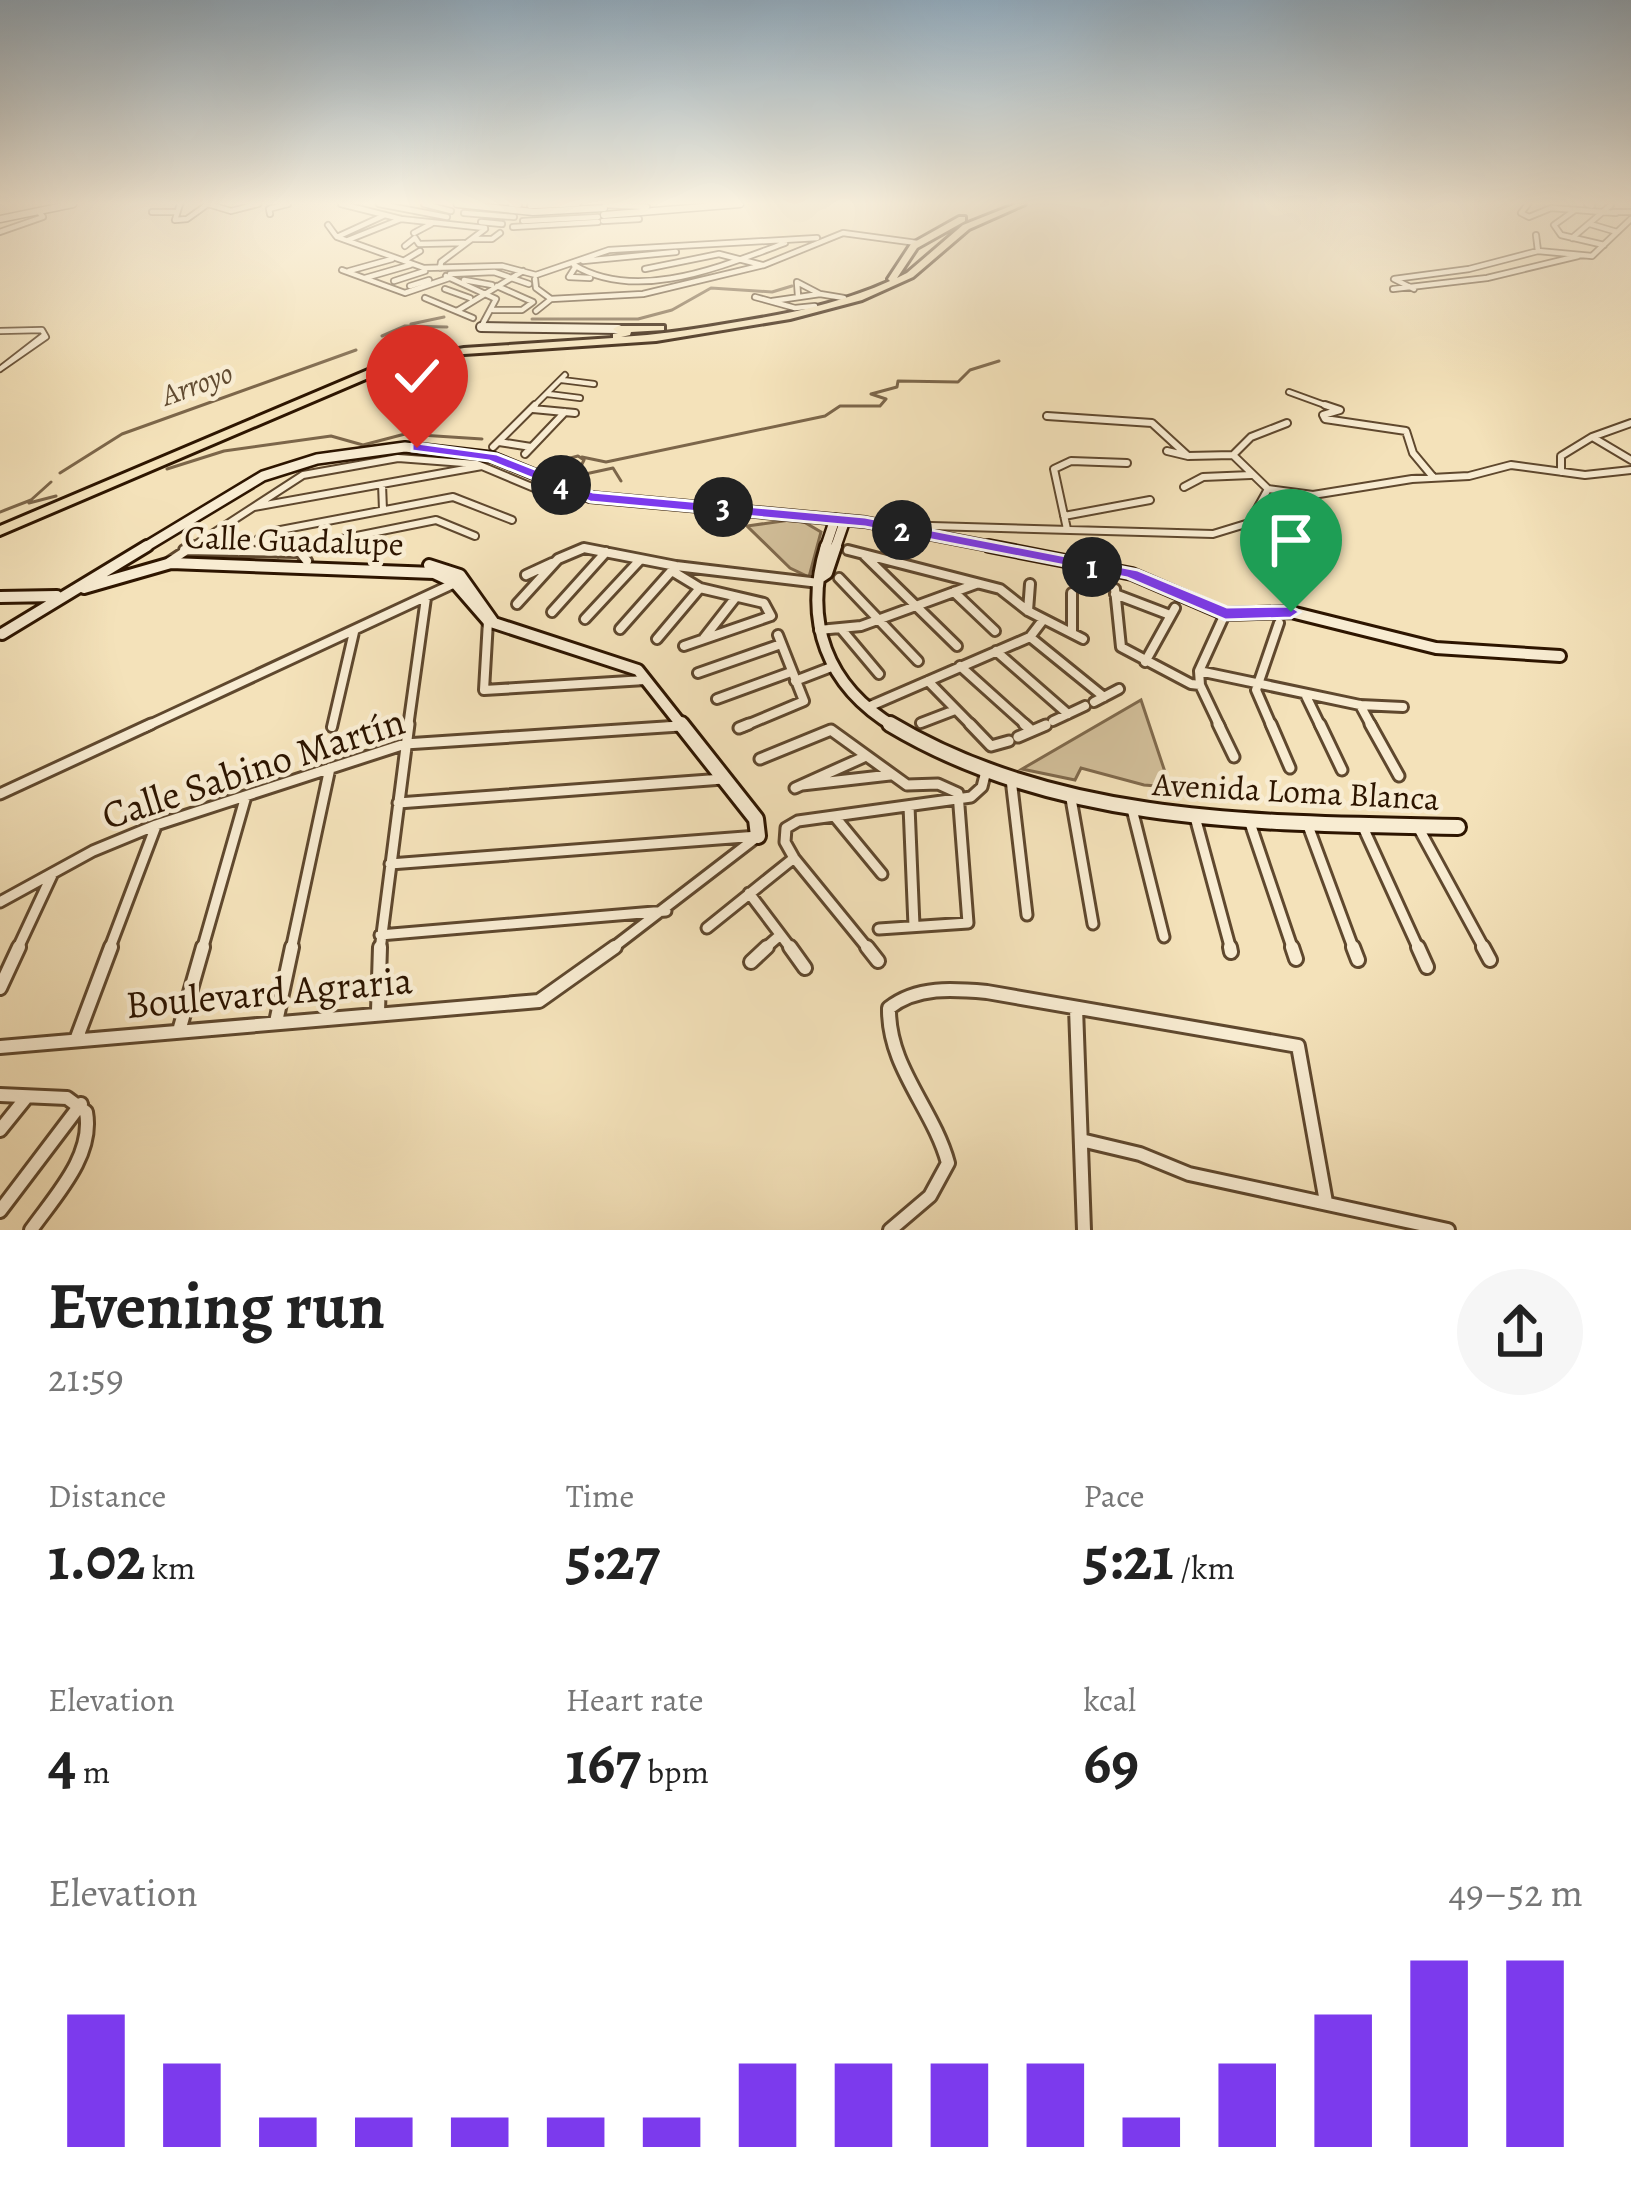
<!DOCTYPE html>
<html lang="en">
<head>
<meta charset="utf-8">
<style>
	body { margin:0; font-family:Alegreya,serif; background:#f6f6f6; color:#222; height:100vh; display:flex; flex-direction:column; font-size:45px; white-space:nowrap }
	* { box-sizing:border-box; margin:0 }
	p { font-size:39px; color:#767676 }
	.icon { flex:none; width:66px; height:66px; fill:none; stroke:currentColor; stroke-width:2; stroke-linecap:round; stroke-linejoin:round }
	.map { position:relative; height:1230px; overflow:hidden }
	.drawer { display:flex; flex-direction:column; background:#fff; flex:1 }
	.drawer>* { flex:none }
	.pin { position:absolute; display:grid; place-items:center; width:102px; height:102px; color:#fff; margin:-123px -51px; border-radius:50% 50% 50% 0; rotate:-45deg; box-shadow:0 0 12px #0007 }
	.pin .icon { rotate:45deg }
	.km { position:absolute; width:60px; height:60px; margin:-30px; border-radius:50%; background:#222; color:#fff; font-size:33px; line-height:60px; text-align:center }
	.round { display:grid; place-items:center; flex:none; width:126px; height:126px; border-radius:63px; background:#f6f6f6 }
	.head { display:flex; align-items:center; justify-content:space-between; height:204px; padding:0 48px }
	h1 { font-size:66px; font-weight:700; line-height:90px }
	.figures { display:grid; grid-template-columns:repeat(3,1fr); gap:18px; height:204px; padding:12px 48px }
	.figures div { display:grid; align-content:center }
	.figures b { font-size:60px; font-weight:700 }
	.figures small { font-size:33px; font-weight:400 }
	.figures p { font-size:33px }
	.chart { height:336px; padding:24px 48px }
	.chart p { display:flex; justify-content:space-between }
	.chart svg { width:100%; height:216px; margin-top:12px; stroke:#7c3aed; stroke-width:6 }
	.map>svg:first-child { display:block }
</style>
</head>
<body>
<div class="map">
<svg width="1631" height="1230" viewBox="0 0 1631 1230">
	<rect width="100%" height="100%" fill="#f4e2ba"/>
	<filter id="stains"><feTurbulence type="fractalNoise" baseFrequency=".00167" numOctaves="4"/><feColorMatrix values="0 0 0 0 .2 0 0 0 0 .09 0 0 0 0 .02 0 0 0 .5 -.17"/></filter>
	<radialGradient id="worn" r=".72"><stop offset=".6" stop-color="#630" stop-opacity="0"/><stop offset="1" stop-color="#630" stop-opacity=".3"/></radialGradient>
	<!-- green -->
	<path fill="#d2bf9a" stroke="#806a4d" stroke-width="3" d="M790,520L804,522L821,532L809,577L790,568L747,526Z
		M1141,700L1170,787L1144,785L1081,768L1075,780L1022,769Z"/>
	<g fill="none" stroke-linecap="round" stroke-linejoin="round">
		<!-- stream -->
		<path stroke="#7c664a" stroke-width="3" d="M532,319H638L672,310L711,288L772,292L792,286
			M411,324L444,317
			M382,336L405,326L447,327
			M582,457L606,462L825,416L840,406H880L886,399L871,394L897,387L898,381L958,382L970,370L999,361
			M540,466L578,456L584,460L576,476L613,468L621,481
			M167,469L224,451L331,436L363,445L405,434L482,439
			M60,473L122,434L356,350
			M29,503L56,496
			M0,512L31,500L51,482"/>
		<!-- street-far4 casing -->
		<g stroke="#5f482e" stroke-width="8">
			<path id="street-far4" d="M180,204L175,220L187,219L208,204
				M208,204L231,211L258,204
				M341,204L401,219L485,228
				M379,204L447,217
				M424,204L451,211
				M511,204L519,205
				M1528,204L1521,213L1529,217L1551,208
				M1587,204L1592,206
				M605,205L647,207
				M530,206L578,204
				M1551,208L1616,213
				M1575,210L1554,225L1561,235L1604,245
				M152,212H175
				M1613,212H1631
				M464,213L514,217
				M270,214L269,209L288,204
				M385,215L337,237L424,268L502,266L536,275
				M523,221L598,217
				M603,221L639,219
				M481,222L502,224
				M1590,224L1617,232
				M328,225L336,236
				M513,227L598,222
				M0,232L43,217L39,212
				M414,233L431,224
				M1536,235L1538,251
				M1572,238L1611,205
				M473,239H492L500,233
				M348,240L401,219
				M405,246L415,238L419,244L464,243
				M405,260L420,251
				M583,261L676,252
				M574,265C637,303 722,266 785,243
				M576,266L569,277L590,278
				M440,268L441,262L485,229
				M645,269L719,254L762,265
				M342,270L405,293L449,278
				M349,271L392,259
				M450,274L494,272L529,284
				M536,275L609,250L817,238
				M446,276L496,299L481,327
				M365,278L410,265
				M535,279L536,288L551,299
				M464,280L492,285
				M394,281L425,271
				M410,286L429,280
				M445,289L470,298
				M1393,289L1487,278L1578,256
				M1414,289L1394,279L1469,269L1538,251L1592,256L1631,219
				M798,296L797,282L820,294L844,298
				M755,297L795,308L815,306
				M425,298L473,318
				M772,301L820,294
				M493,310H522L533,302L497,286
				M457,311L523,271
				M536,311L551,299L643,294L764,265L843,233L917,243
				M0,331L42,330L46,337L0,369
				M0,369L44,335
				M562,380L594,384
				M1289,392L1333,408
				M548,394L580,398
				M532,408L565,375"/>
		</g>
		<!-- street-far3 casing -->
		<g stroke="#5f482e" stroke-width="10">
			<path id="street-far3" d="M1325,405L1340,410L1323,415L1325,419L1406,431L1413,453L1433,477
				M533,409L575,413
				M1047,416L1152,423L1188,456
				M1287,423L1251,437L1233,455L1268,489L1313,495L1412,479L1469,476L1511,465L1585,475L1631,470
				M1594,438L1631,460
				M499,442L531,447
				M493,447L535,405
				M1167,451L1188,456L1233,455
				M525,454L565,412
				M1561,472V456L1592,437L1631,423
				M382,484L383,510
				M1184,487L1203,477L1251,475
				M254,507L482,466
				M1064,516L1150,500
				M897,525L1213,534L1249,523L1268,489
				M1067,529L1054,469L1071,461L1127,463
				M189,549L303,475L398,458L477,464L558,498
				M242,549L270,532L453,497L512,520
				M292,549L436,520L475,536
				M581,549H590"/>
		</g>
		<!-- street-far2 casing -->
		<g stroke="#5f482e" stroke-width="14">
			<path id="street-far2" d="M184,550L300,552L307,561
				M848,550L1000,589L1028,611L1083,639
				M239,551L247,546
				M278,552L307,546
				M864,555L957,646
				M169,562L193,546
				M672,571L700,588L764,603L771,616L684,646
				M526,575L552,563
				M839,578L918,661
				M1115,589L1121,647L1191,684L1200,685L1199,671L1225,614
				M954,592L995,631
				M1072,593V633
				M1115,594L1170,615
				M517,604L558,559L584,548L676,566L819,583
				M1028,611L1030,584
				M552,612L606,552
				M585,619L639,561
				M488,621L484,690L645,680
				M620,629L675,567
				M819,630L861,626L976,584
				M842,630L879,674
				M1030,637L1104,697
				M704,638L736,597
				M657,639L700,588
				M996,651L1068,714
				M1145,662L1175,608
				M960,666L1028,727
				M1199,671L1360,705L1403,707
				M698,673L781,644
				M795,681L834,666
				M928,681L973,727
				M1200,685L1220,727
				M1306,696L1321,727
				M717,699L791,672
				M1094,702L1119,689
				M1360,705L1372,727
				M868,707L1030,637L1043,620
				M1053,721L1085,706
				M921,723L955,710
				M145,727L457,582
				M332,727L354,632
				M408,727L426,598
				M665,727L680,726
				M742,727L804,701L778,635
				M1041,727L1046,725
				M1272,727L1256,690L1279,623"/>
		</g>
		<!-- street-far1 casing -->
		<g stroke="#5f482e" stroke-width="15">
			<path id="street-far1" d="M970,724L991,746L1009,741
				M1024,724L1032,731
				M1218,724L1234,757
				M1271,724L1290,768
				M1320,724L1342,770
				M1370,724L1399,776
				M739,728L749,724
				M1018,737L1046,725
				M760,759L831,730L907,785L938,784L958,793L968,923L879,929
				M1011,779L1027,915
				M802,785L890,775
				M795,788L864,757
				M1070,793L1093,924
				M0,794L151,724
				M398,803L723,779
				M909,806L914,926
				M1132,809L1164,937
				M835,817L882,874
				M1195,817L1231,950
				M1249,820L1293,950
				M1307,823L1354,950
				M1362,825L1419,950
				M1418,827L1485,950
				M390,864L758,836
				M749,893L792,950
				M0,902L93,851L156,825L405,744L680,726
				M707,928L794,858
				M380,935L666,911
				M17,950L52,875
				M109,950L156,826
				M202,950L246,796
				M291,950L330,768
				M380,950L409,724
				M610,950L757,837
				M763,950L779,936
				M869,950L794,858L785,842L786,828L798,821L971,797L982,787L986,771"/>
		</g>
		<!-- street casing -->
		<g stroke="#5f482e" stroke-width="18">
			<path id="street" d="M790,947L805,968
				M867,947L878,961
				M1230,947L1231,952
				M1292,947L1296,959
				M1353,947L1358,960
				M1418,947L1427,967
				M1483,947L1490,960
				M751,962L767,947
				M0,988L19,947
				M1076,1008L1084,1230
				M378,1011L380,947
				M276,1022L292,947
				M179,1031L203,947
				M76,1040L111,947
				M0,1047L539,1001L615,947
				M0,1095L67,1098L86,1112C94,1156 55,1196 31,1230
				M0,1130L25,1099
				M1081,1140L1140,1154L1189,1174L1448,1230
				M0,1211L81,1104
				M890,1230L930,1196L948,1163C933,1108 888,1067 889,1008C917,986 953,989 987,992L1298,1046L1326,1202"/>
		</g>
		<!-- secondary-far4 casing -->
		<g stroke="#2d1500" stroke-width="9">
			<path id="secondary-far4" d="M457,204L533,212L604,208
				M604,215L740,204
				M0,219L73,204"/>
		</g>
		<!-- secondary-far3 casing -->
		<g stroke="#2d1500" stroke-width="12">
			<path id="secondary-far3" d="M481,327L618,329"/>
		</g>
		<!-- secondary-far2 casing -->
		<g stroke="#2d1500" stroke-width="14">
			<path id="secondary-far2" d="M142,549L263,476L317,459L405,447L492,457L590,497L865,522L1004,549
				M825,549L835,519
				M835,549L845,520"/>
		</g>
		<!-- secondary-far1 casing -->
		<g stroke="#2d1500" stroke-width="16">
			<path id="secondary-far1" d="M826,546C803,621 826,686 895,727
				M989,546L1132,574L1225,614L1291,612L1436,648L1560,656
				M429,565L460,575L494,623
				M821,577L827,573L836,546
				M84,588L171,563L434,573L455,583L488,621L638,670L683,727
				M0,597L57,596
				M2,634L147,546"/>
		</g>
		<!-- secondary casing -->
		<g stroke="#2d1500" stroke-width="20">
			<path id="secondary" d="M681,724L756,819L758,836
				M890,724C1060,826 1267,823 1458,827"/>
		</g>
		<!-- highway casing -->
		<g stroke="#2d1500" stroke-width="6">
			<path id="highway" d="M1016,204H1025L969,229L913,277L862,300L790,319L656,341L464,354L394,367L0,535V526L387,362L464,348L613,338V334L618,333L613,329L618,326H664V330L631,332L630,335L621,337C656,335 690,330 725,324C782,315 837,305 890,281L888,279L911,244L959,217H965V221L917,248L897,278L907,273L963,225Z"/>
		</g>
		<!-- street-far4 -->
		<use href="#street-far4" stroke="#f8ecd2" stroke-width="4.5"/>
		<!-- street-far3 -->
		<use href="#street-far3" stroke="#f8ecd2" stroke-width="6"/>
		<!-- street-far2 -->
		<use href="#street-far2" stroke="#f8ecd2" stroke-width="8"/>
		<!-- street-far1 -->
		<use href="#street-far1" stroke="#f8ecd2" stroke-width="9"/>
		<!-- street -->
		<use href="#street" stroke="#f8ecd2" stroke-width="12"/>
		<!-- secondary-far4 -->
		<use href="#secondary-far4" stroke="#f8ecd2" stroke-width="6"/>
		<!-- secondary-far3 -->
		<use href="#secondary-far3" stroke="#f8ecd2" stroke-width="8"/>
		<!-- secondary-far2 -->
		<use href="#secondary-far2" stroke="#f8ecd2" stroke-width="9"/>
		<!-- secondary-far1 -->
		<use href="#secondary-far1" stroke="#f8ecd2" stroke-width="10"/>
		<!-- secondary -->
		<use href="#secondary" stroke="#f8ecd2" stroke-width="14"/>
		<!-- highway -->
		<use href="#highway" fill="#f4e2ba" fill-rule="evenodd"/>
	</g>
	<!-- sky -->
	<linearGradient id="sky" x2="0" y2="1"><stop stop-color="#91aabc"/><stop offset="0.54" stop-color="#faf2e0"/><stop offset="1" stop-color="#faf2e0" stop-opacity="0"/></linearGradient>
	<rect width="1631" height="376" fill="url(#sky)"/>
	<!-- route -->
	<path fill="#7c3aed" stroke="#fff" stroke-width="3" d="M417,443L497,454L593,492L865,517L1138,570L1227,607L1291,606L1300,612L1291,618L1225,620L1127,578L865,527L590,502L489,461L412,451V444Z"/>
	<g text-anchor="middle" dominant-baseline="central" stroke-width="9" stroke-linejoin="round" paint-order="stroke">
		<!-- far-water labels -->
		<g font-size="30" font-style="italic" fill="#614b31" stroke="#f8ecd2">
			<text transform="translate(197 384) rotate(-20)">Arroyo</text>
		</g>
		<!-- street labels -->
		<g font-size="33" fill="#2d1500" stroke="#f8ecd2">
			<text transform="translate(294 540) rotate(2)">Calle Guadalupe</text>
			<text transform="translate(1296 791) rotate(3)">Avenida Loma Blanca</text>
		</g>
		<!-- near-street labels -->
		<g font-size="39" fill="#2d1500" stroke="#f8ecd2">
			<text transform="translate(253 768) rotate(-18)">Calle Sabino Martín</text>
			<text transform="translate(269 992) rotate(-5)">Boulevard Agraria</text>
		</g>
	</g>
	<rect width="100%" height="100%" filter="url(#stains)"/>
	<rect width="100%" height="100%" fill="url(#worn)"/>
</svg>
<div class="pin" style="left:1291px;top:612px;background:#1e9e55"><svg class="icon" aria-label="arrive" viewBox="0 0 24 24"><path d="M6 21V4h12l-3 4 3 4H6"/></svg></div>
<div class="pin" style="left:417px;top:448px;background:#d93025"><svg class="icon" aria-label="check" viewBox="0 0 24 24"><path d="M5 12l5 5 9-10"/></svg></div>
<b class="km" style="left:1092px;top:567px">1</b>
<b class="km" style="left:902px;top:530px">2</b>
<b class="km" style="left:723px;top:507px">3</b>
<b class="km" style="left:561px;top:485px">4</b>
</div>
<section class="drawer">
<div class="head"><div><h1>Evening run</h1><p>21:59</p></div><a class="round"><svg class="icon" aria-label="share" viewBox="0 0 24 24"><path d="M12 15V3M7 8l5-5 5 5M5 13v7h14v-7"/></svg></a></div>
<div class="figures">
<div><p>Distance</p><b>1.02<small> km</small></b></div>
<div><p>Time</p><b>5:27</b></div>
<div><p>Pace</p><b>5:21<small> /km</small></b></div>
</div>
<div class="figures">
<div><p>Elevation</p><b>4<small> m</small></b></div>
<div><p>Heart rate</p><b>167<small> bpm</small></b></div>
<div><p>kcal</p><b>69</b></div>
</div>
<div class="chart"><p><span>Elevation</span>49–52 m</p>
<svg viewBox="0 0 160 44" preserveAspectRatio="none"><path d="M5 44V17M15 44V27M25 44V38M35 44V38M45 44V38M55 44V38M65 44V38M75 44V27M85 44V27M95 44V27M105 44V27M115 44V38M125 44V27M135 44V17M145 44V6M155 44V6"/></svg>
</div>
</section>
</body>
</html>
